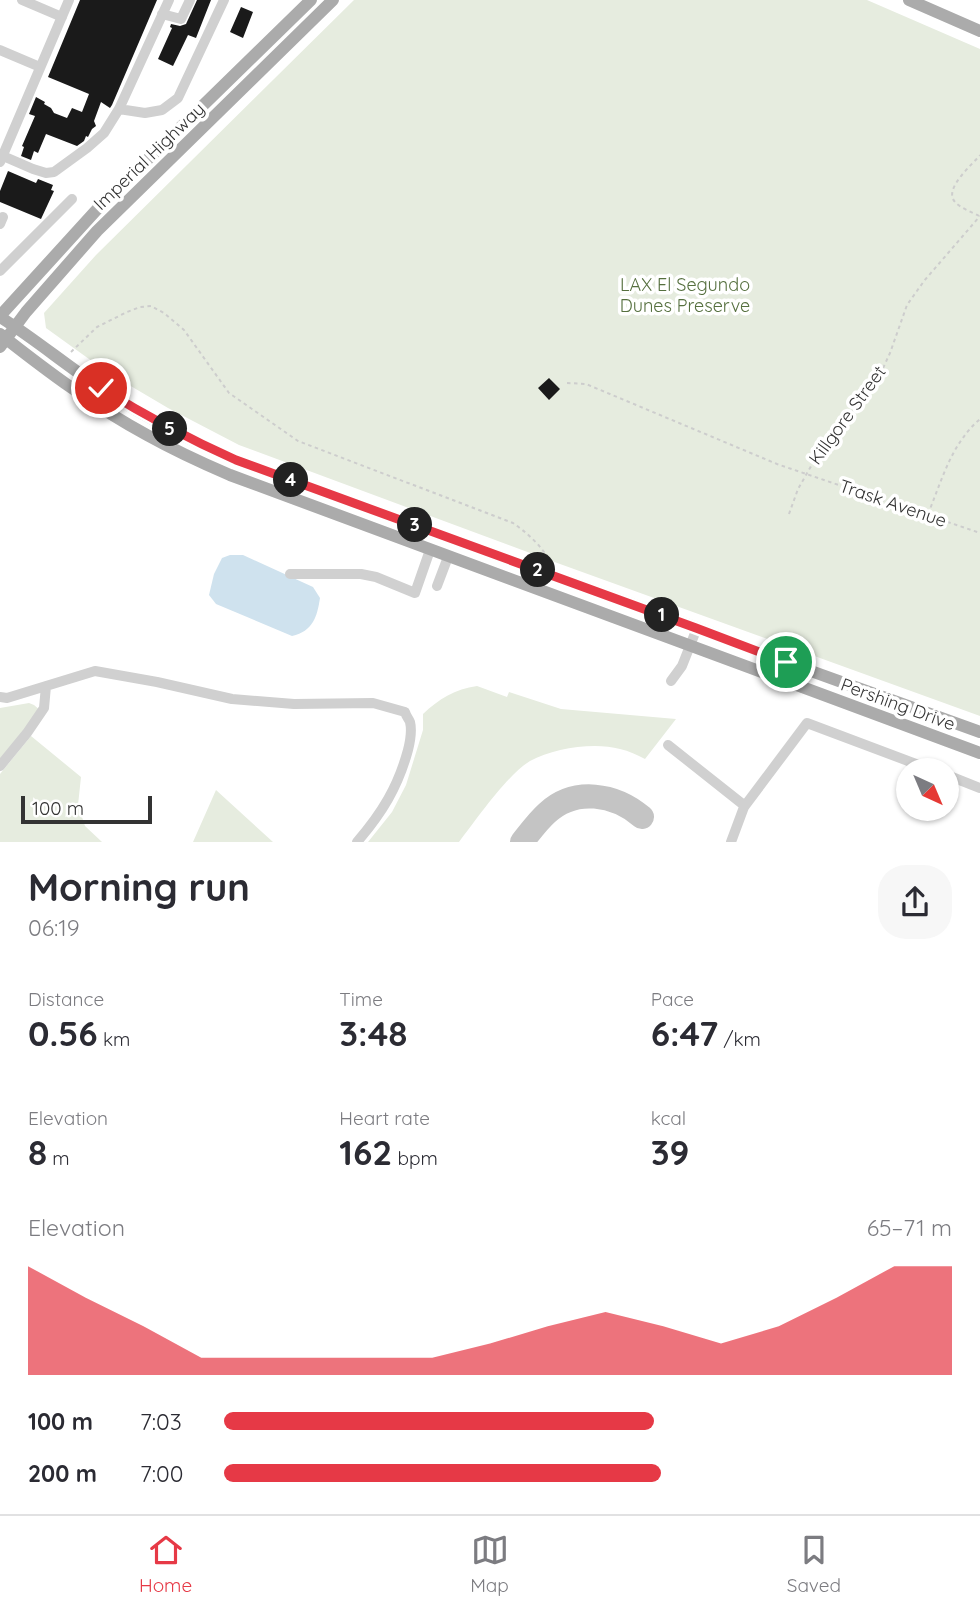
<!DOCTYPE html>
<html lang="en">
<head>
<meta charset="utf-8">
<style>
	body { margin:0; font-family:Quicksand,sans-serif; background:#f7f7f7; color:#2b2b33; height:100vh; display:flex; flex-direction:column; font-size:26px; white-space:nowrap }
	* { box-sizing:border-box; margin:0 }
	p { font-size:23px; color:#7c7c81 }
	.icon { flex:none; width:38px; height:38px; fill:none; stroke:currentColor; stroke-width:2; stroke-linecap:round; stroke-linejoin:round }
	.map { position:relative; height:842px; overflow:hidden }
	.sheet { display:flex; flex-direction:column; background:#fff; flex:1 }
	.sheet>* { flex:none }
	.needle { width:46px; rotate:136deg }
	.buttons { position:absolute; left:896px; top:758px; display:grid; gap:14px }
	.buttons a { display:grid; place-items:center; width:63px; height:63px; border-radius:50%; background:#fff; box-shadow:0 2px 5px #0004; font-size:35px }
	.scale { position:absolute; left:21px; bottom:18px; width:131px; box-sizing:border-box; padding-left:7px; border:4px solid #333; border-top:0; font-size:19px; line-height:24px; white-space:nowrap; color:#333; -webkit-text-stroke:5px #fff; paint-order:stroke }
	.pin { position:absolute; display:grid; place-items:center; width:60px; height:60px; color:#fff; margin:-30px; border:4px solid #fff; border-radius:50%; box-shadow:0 2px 7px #0007 }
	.km { position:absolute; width:35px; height:35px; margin:-18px; border-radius:50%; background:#222; color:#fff; font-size:19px; line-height:35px; text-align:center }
	.round { display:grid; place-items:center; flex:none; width:74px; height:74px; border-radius:28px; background:#f7f7f7 }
	.overview { display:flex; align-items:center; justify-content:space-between; height:119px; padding:0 28px }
	h1 { font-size:38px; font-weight:700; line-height:52px }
	.stats { display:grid; grid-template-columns:repeat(3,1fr); gap:10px; height:119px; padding:7px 28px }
	.stats div { display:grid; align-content:center }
	.stats b { font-size:35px; font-weight:700 }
	.stats small { font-size:19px; font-weight:400 }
	.stats p { font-size:19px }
	.chart { height:196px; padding:14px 28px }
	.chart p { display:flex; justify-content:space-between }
	.chart svg { width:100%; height:126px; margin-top:7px; fill:#e63946; opacity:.7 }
	ul { padding:0 28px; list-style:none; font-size:23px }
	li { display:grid; grid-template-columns:112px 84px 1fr; align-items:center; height:52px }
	li i { height:18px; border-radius:9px; background:#e63946 }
	.tab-bar { display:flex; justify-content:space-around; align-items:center; height:98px; border-top:2px solid #e1e1e2; background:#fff; font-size:19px; color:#7c7c81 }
	.tab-bar a { display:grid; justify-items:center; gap:4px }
	.tab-bar .current { color:#e63946 }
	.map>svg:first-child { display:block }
</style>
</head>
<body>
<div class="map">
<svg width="980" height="842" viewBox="0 0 980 842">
	<rect width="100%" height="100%" fill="#fff"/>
	<!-- green -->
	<path fill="#e6ecdf" d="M354,0H867L980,49V716L549,560L239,445L168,408L107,372L46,328L44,313L96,255Z
		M477,686L507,697L509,692L561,709L676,719L645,759C637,755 629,751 620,749C594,742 554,748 530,761C507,775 476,820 459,842H368L392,812L406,785L423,730V714C439,699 455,689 477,686Z
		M29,703L34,705L41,711L0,759V708Z
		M31,736L81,777L78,805L85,826L102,842H0V774Z
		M216,790L273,842H193Z"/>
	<!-- water -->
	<path fill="#cfe2ee" d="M230,555H243L313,587L320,598C317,617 313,631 292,636L216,604L209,595L214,574L222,558Z"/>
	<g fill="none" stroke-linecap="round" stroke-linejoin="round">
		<!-- taxiway -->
		<path stroke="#c4c4c4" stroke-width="24" d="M522,842C530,832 538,821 547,813C575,787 615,794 642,817"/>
	</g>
	<!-- building -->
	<path fill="#1a1a1a" d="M80,0H157L112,105L110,108L101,102L94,121L96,126L92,129L88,137L86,136L84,141L77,146L46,134L38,153L34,151L31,160L21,156L24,147L22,146L35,116L29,114L36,97L45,102L44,104L51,108L54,113L67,118L72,108L82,112L89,94L48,77Z
		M197,0H211L196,38L188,35L173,66L158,59L172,28L170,27L171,24L180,26L186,24Z
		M241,7L253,12L243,38L230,32Z
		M8,171L36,183L38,179L53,185L51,190L54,191L41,219L0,202V191Z
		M549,378L560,389L549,400L538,388Z"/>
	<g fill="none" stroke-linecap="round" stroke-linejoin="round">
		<!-- path -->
		<path stroke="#cdcdcd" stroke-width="2" stroke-dasharray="3.5 3.5" stroke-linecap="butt" d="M979,216C972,212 960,208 955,202C943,189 972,165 980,155
			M71,352L97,327L127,312L140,307L151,306L164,313L184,330L229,393L298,441L513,523C527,533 541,545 549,560
			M567,383L586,384L777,464L980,533
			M789,514L798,489L818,454L878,379L890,353L907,305L924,281L980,216
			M928,514C942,480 951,444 980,419"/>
		<!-- minor -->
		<path stroke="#d0d0d0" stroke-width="10" d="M22,0L62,17
			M162,14L181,19L190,0
			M0,50L40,67
			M119,109L145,113L162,110L178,98L224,0
			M3,156L33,169L46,173L54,172L87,148L104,133L119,109L169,0
			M0,162L69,0
			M0,224L3,217
			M0,271L72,199
			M290,574H361L376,577L415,593L430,550
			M437,586L448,557
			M671,681L682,666L697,628
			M0,697L7,698L95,671L157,682L232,699L294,704L373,703L405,712C406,716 409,719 410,722C412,730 410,742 408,750C398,787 382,813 357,842
			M668,745L745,806
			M0,766L27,733L44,708L46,686
			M947,775L980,788
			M731,842L744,807L807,723L932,770"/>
		<!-- major -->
		<path stroke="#ababab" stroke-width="12" d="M909,0L980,31
			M0,316L101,205L311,0
			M0,317C35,339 67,366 102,389C145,417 189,440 236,460L697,628L786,662L980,732
			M0,334C47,371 95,407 147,435C174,450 202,463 230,475L980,753
			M0,347L26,312L97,231L333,0"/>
	</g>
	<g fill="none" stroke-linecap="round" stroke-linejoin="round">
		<!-- route casing -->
		<g stroke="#fff" stroke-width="14">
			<path id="route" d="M101,388C144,415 189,439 236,460L696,628L786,662"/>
		</g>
		<!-- route -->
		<use href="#route" stroke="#e63946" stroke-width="9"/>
	</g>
	<g text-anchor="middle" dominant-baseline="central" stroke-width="7" stroke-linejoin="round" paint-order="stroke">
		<!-- street labels -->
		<g font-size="18" fill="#333" stroke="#fff">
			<text transform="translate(149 156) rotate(-44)">Imperial Highway</text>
			<text transform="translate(847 415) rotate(-54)">Killgore Street</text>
			<text transform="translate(893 503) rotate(19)">Trask Avenue</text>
			<text transform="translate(898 704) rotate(20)">Pershing Drive</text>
		</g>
		<!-- park labels -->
		<g font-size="18" fill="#56703f" stroke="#fff">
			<text x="685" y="284">LAX El Segundo<tspan x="685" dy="21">Dunes Preserve</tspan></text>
		</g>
	</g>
</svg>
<div class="buttons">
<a><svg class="needle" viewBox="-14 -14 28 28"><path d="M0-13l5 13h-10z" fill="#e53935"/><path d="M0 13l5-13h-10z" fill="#7c7c81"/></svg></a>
</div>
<div class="scale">100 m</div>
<div class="pin" style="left:786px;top:662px;background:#1e9e55"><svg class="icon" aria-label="arrive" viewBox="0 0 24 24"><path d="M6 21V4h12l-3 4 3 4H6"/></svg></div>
<div class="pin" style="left:101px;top:388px;background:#d93025"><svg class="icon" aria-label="check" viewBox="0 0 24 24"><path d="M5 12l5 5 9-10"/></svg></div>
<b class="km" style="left:662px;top:615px">1</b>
<b class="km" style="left:538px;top:570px">2</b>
<b class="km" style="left:415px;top:525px">3</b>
<b class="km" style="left:291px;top:480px">4</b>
<b class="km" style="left:170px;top:429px">5</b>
</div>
<section class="sheet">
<div class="overview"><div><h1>Morning run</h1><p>06:19</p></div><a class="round"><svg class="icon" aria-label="share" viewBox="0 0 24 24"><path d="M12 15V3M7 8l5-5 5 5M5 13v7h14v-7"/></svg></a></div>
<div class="stats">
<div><p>Distance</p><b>0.56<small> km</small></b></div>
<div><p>Time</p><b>3:48</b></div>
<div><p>Pace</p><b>6:47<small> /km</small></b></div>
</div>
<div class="stats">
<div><p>Elevation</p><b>8<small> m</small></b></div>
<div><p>Heart rate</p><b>162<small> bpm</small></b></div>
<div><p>kcal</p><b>39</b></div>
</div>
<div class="chart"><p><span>Elevation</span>65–71 m</p>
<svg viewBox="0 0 160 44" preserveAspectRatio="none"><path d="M0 44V6L10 17L20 27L30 38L40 38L50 38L60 38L70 38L80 33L90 27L100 22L110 27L120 33L130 27L140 17L150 6L160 6V44z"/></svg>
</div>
<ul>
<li><b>100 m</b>7:03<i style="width:59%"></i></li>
<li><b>200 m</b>7:00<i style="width:60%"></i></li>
</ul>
</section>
<nav class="tab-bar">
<a class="current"><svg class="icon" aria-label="home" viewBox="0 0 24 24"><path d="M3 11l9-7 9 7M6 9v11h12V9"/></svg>Home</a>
<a><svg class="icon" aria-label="map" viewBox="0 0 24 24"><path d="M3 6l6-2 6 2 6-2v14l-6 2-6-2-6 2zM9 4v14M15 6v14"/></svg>Map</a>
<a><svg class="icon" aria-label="saved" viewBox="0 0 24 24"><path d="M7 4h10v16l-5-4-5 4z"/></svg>Saved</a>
</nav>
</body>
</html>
